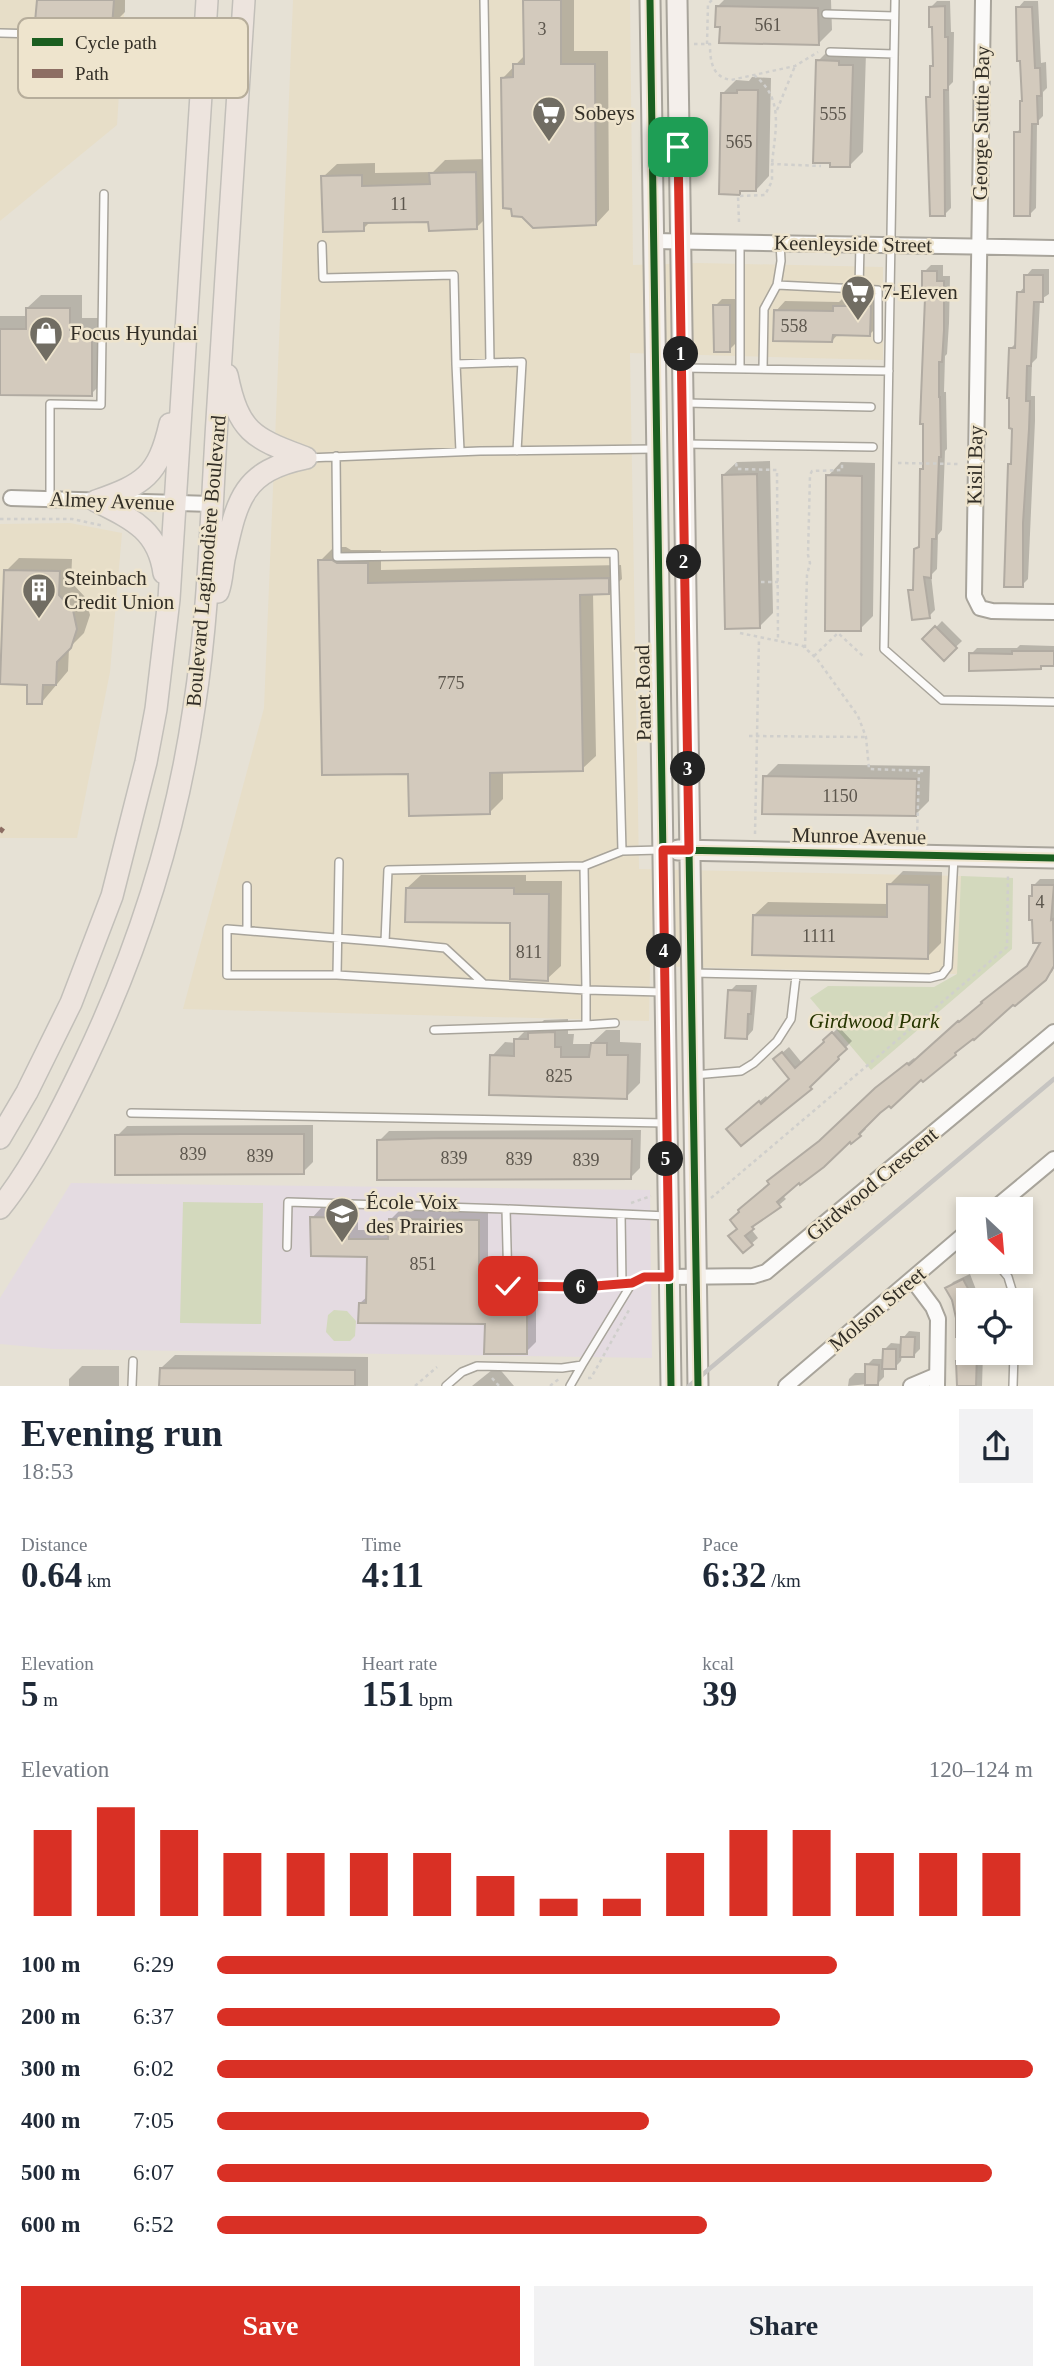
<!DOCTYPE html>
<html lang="en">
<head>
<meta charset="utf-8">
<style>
	body { margin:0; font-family:Georgia,serif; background:#f2f2f3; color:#1f2937; height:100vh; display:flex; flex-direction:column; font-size:26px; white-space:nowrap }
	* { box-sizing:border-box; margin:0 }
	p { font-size:23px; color:#747a83 }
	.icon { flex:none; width:38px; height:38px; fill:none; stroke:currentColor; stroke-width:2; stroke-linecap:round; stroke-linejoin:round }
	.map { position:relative; height:1386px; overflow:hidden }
	.drawer { display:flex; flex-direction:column; background:#fff; flex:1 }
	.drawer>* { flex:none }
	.needle { width:46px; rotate:154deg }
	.controls { position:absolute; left:956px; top:1197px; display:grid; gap:14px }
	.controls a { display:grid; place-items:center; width:77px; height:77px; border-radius:0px; background:#fff; box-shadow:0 4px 10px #0003; font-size:35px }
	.pin { position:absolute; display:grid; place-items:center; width:60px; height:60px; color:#fff; margin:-30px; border-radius:14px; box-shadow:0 4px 10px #0006 }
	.km { position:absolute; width:35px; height:35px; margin:-18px; border-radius:50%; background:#222; color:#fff; font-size:19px; line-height:35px; text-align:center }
	.round { display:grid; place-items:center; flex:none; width:74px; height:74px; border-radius:0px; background:#f2f2f3 }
	.summary { display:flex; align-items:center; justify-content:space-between; height:119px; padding:0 21px }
	h1 { font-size:38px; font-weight:700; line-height:52px }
	.figures { display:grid; grid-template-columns:repeat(3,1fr); gap:10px; height:119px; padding:7px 21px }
	.figures div { display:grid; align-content:center }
	.figures b { font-size:35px; font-weight:700 }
	.figures small { font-size:19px; font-weight:400 }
	.figures p { font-size:19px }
	.chart { height:196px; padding:14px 21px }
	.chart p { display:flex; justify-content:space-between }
	.chart svg { width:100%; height:126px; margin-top:7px; stroke:#d93025; stroke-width:6 }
	.primary-button { display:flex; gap:14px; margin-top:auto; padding:14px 21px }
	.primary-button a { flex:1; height:80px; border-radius:0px; background:#d93025; color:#fff; font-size:28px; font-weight:700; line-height:80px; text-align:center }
	.primary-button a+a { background:#f2f2f3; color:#1f2937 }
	ul { padding:0 21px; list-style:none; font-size:23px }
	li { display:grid; grid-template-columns:112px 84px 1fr; align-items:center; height:52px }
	li i { height:18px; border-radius:9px; background:#d93025 }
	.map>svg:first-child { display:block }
</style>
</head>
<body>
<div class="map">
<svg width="1054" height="1386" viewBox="0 0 1054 1386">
	<rect width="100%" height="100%" fill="#e6e1d5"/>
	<!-- built -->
	<path fill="#e7dec8" d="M0,0H125L117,125L0,221Z
		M293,0H630L633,265L699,263L883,267V360L630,353L639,869L961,876L958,974L650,966L649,1021L183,1009L264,708Z
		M70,523L122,533L110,672L77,838H0V524Z"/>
	<!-- education -->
	<path fill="#e4dbe1" d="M71,1183L650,1190L652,1358L54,1349L0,1344V1298Z"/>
	<!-- green -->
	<path fill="#d3d9bd" d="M961,876L1013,878L1012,949L871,1070L810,998L828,986L934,987L957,974Z
		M183,1202L263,1203L261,1324L180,1323Z
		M334,1310L347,1311L356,1321L355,1336L350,1341H334L326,1332L328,1315Z"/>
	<!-- shadow -->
	<path fill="#0003" d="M39,0H125V12L111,26Z
		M525,0H574V51H608L609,210L596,224L503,78L525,55Z
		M724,0H831L832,30L819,43L721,26L717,7Z
		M937,1H950L951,32H954L953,82L949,86L951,208L945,214L928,97L932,94L931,67L934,64V25L931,7Z
		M1024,1H1038L1041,63L1046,62L1047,88L1043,92V116L1037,122L1036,208L1030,214L1016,133L1022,127L1021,101L1024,99L1018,8Z
		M831,48H852L851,52H866L863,152L849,166L818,61Z
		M752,77L771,78L769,176L756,190L743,189L739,193L722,94L736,80L749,81Z
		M489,159L490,214L476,228L430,220L371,221L363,229L323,177L337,164L375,163V173L433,172L445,160Z
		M931,265H943V276H950L949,323L947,354L945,356L944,392H946L947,449L945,451L942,530L938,535L937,569L931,575L935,610L929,616L910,591L915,586L916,549L920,545L921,470L925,467L927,296L924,272Z
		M1032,269H1049V294L1040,300L1037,358L1032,363L1031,396H1035V421L1028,579L1022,585L1009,465L1013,461L1010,349L1017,342L1019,293L1025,286L1026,276Z
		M41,295H82V318H105V380L91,394H0V316H28L27,308Z
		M844,297L879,298V325L870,334L839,333L832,341L776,311L785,301L839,302Z
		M722,299H735V344L729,350L715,306Z
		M770,461L773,613L760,626L723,475L737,462Z
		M841,462L875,463L873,616L860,629L828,476Z
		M334,547H346L351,550H381V570L621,565L622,579L608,592L593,593L596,756L582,769L503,771V799L490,812L410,772L320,561Z
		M19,558L72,559L71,582L85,597L90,615L84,633L69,648L68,671L42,702L29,683L6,571Z
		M942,621L962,641L944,658L925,639Z
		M1020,645L1054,646V665L1043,664L1041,667L971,654L977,648H1017Z
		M778,764L930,766L929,801L916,814L765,777Z
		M903,871L942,872L941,943L927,957L754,915L768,902L889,904V885Z
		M421,875H526V881H562L561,966L547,979L512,921L407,888Z
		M1040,879H1054V968L1052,972L1014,1002L955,1054L889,1103L864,1127L866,1129L860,1135L850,1140L782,1195L786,1199L751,1229L758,1238L743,1251L739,1228L775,1175L827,1135L883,1082L914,1058L916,1060L965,1016L966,1018L1030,965L1043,941L1031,897L1034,894V885Z
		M736,985H757L753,1030L747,1037L730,991Z
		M568,1019V1034H574L573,1044H591L606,1030H620V1042L641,1043L640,1083L626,1097L492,1056L505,1042L516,1043V1040L530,1026H538L544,1020Z
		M839,1027L852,1041L815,1079L817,1081L811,1087L741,1144L734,1123L766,1096L768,1099L791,1079L781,1054L789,1047L802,1063Z
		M313,1125V1162L303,1172L117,1136L127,1126Z
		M641,1130L640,1168L630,1178L379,1141L389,1131Z
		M321,1208L358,1209V1230H390V1220L400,1210L488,1211V1292L536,1293V1342L526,1352L486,1322L360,1303L368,1296V1256L312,1218Z
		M970,1274L980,1300H968V1353H983L982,1386H959L961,1335L958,1318L947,1289L953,1282Z
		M909,1331L920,1332V1349L913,1356L902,1355L901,1361L895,1367H884V1377L878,1383L848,1386L849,1379L855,1373H867V1365L873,1359H884V1350L891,1343L902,1344L903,1338Z
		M175,1355L368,1357V1386H161V1368Z
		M82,1366H119V1386H69V1379Z
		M497,1366L514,1386H472Z"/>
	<!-- building -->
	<path fill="#d3cabd" stroke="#b1aba2" stroke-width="2" d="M37,0H114L112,27L35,22Z
		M523,0H561V64H595L596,225L533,228L522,217L512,216L511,209L503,208L501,78L513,77V64H524Z
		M716,6L818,8L819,45L719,43L720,27H715Z
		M945,6V37H948V90H944L945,216H930L926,97H930V66H933L932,27H929V7Z
		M1016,7H1032L1035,68H1040L1041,96H1037L1038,124H1032L1030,216H1014V132H1020V101H1022L1020,61H1017Z
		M816,60L839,61V65H853L850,167H830V163H813Z
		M737,90H758L756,191H740V195L719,194L721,93H737Z
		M476,172L477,229L429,231L428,222L364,223V231L323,232L321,176L362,175V186L430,184L429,173Z
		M922,271H937V281H944V330L942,362H939V397H940L941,457H939L936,539H932L931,578L924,577L930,618L912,620L908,590H913L914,549L919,547L920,469H923V424H920L921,397L925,298H922Z
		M1024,275H1043V302H1034L1031,366H1027L1026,401H1030L1029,429L1023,523V587H1004L1008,464H1011L1012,429L1009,428V398H1007L1009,348H1015L1017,292H1024Z
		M713,305H730V352H714Z
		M833,306H871L870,336L833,335L832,342L773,341L774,310L833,311Z
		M26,308H70V330H92V396L0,395V329H26Z
		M757,474L760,628L725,629L722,475Z
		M826,475L862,476L861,631H825Z
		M318,560H332L337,563H368V583L609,578V594L580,595L583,771L490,773V814L409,816L408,774L322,775Z
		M4,570L60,571L59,595L73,610L77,629L71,648L57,662L56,685H43L42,704H27V685L0,684Z
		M935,626L957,648L944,661L922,639Z
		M1012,651H1054V666H1041V669L969,671V653L1012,654Z
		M763,776L917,779L916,816L762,814Z
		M887,884L929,885L928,959L752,955L753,915L887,917Z
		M1032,885H1054L1051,920L1053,919L1054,966L1046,980L1015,1006L1013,1005L974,1040L973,1039L955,1053L956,1055L923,1082L921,1080L891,1108L889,1106L880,1113L859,1134L861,1136L851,1144L850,1142L824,1167L800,1185L799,1183L777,1202L781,1207L752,1227L754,1229L745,1236L753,1245L743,1253L728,1236L737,1229L730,1220L739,1212L738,1210L769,1184L767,1181L819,1141L875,1088L907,1063L909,1065L958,1021L959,1022L982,1003L981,1002L1027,966L1040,943H1033L1032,920H1029V896H1032Z
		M406,888H514V894H549L548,981L510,979V923L405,922Z
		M728,990L752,991L751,1014H748L747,1039L725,1038Z
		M555,1032V1047H561V1057H589L591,1043H607V1055H628L627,1099L489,1095L490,1055L514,1056V1039H528V1033Z
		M832,1032L847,1049L838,1057L839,1059L810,1087L812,1089L741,1146L726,1129L759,1101L761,1104L789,1079L773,1059L782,1052L795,1068L824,1042L823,1040Z
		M181,1134H304V1174L115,1175V1135Z
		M442,1138L632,1139L631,1179L377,1180V1140Z
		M310,1217L349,1218V1239H388L389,1219L479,1220V1301L527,1302V1354H484L485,1324L358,1323L359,1303H366L367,1257L311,1256Z
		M963,1279L974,1300H968V1337H956V1318L952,1300L945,1288Z
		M901,1337H915L914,1357H900Z
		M883,1349H896V1369H882Z
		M959,1353H977L976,1386H957L956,1361H958Z
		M865,1364L879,1365L878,1385H865Z
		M160,1368L355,1370V1386H159Z"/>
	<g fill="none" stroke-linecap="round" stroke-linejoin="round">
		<!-- lane casing -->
		<g stroke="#a8a49b" stroke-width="10">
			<path id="lane" d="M484,0L490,362
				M895,0L884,649L942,700L1054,702
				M826,14L894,16
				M0,33L114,36
				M830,52L894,54
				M780,242L781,261L777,285L859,289L860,244
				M322,245L323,278L454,275L456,364
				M859,289L878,290V339
				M683,368L889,371
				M740,369V243
				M763,369L764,309L777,285
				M686,403L871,407
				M685,444L873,447
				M460,451L456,364L522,362L517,451
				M336,456L337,557L614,553L622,851L660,850
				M307,458L480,451L656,449
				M50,499V404L101,405L104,194
				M622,851L584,866L586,990L662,992
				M584,866L388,870L385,942L445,948L484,984L586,990V1025L615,1023
				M247,930V886
				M385,942L227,929V975H337L484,984
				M693,973L930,978L942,975L948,967L954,857
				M337,975L339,862
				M434,1030L586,1025
				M694,1075L741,1071L754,1063L777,1041L791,1019L796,976
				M131,1113L666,1123
				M621,1214L622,1284
				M667,1216L506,1209L508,1286L583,1287L632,1283L644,1277H669
				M287,1247L288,1202L506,1209
				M996,1262L1008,1277L1015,1300
				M132,1386L133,1361
				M446,1386L462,1372L477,1366L562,1368L582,1365L632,1283
				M570,1386L582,1365
				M1013,1386L1014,1353"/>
		</g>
		<!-- street casing -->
		<g stroke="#a8a49b" stroke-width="18">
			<path id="street" d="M983,0L974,596L980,608L992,611L1054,612
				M653,241L1054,248
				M11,498L212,504
				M994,1209L1054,1159
				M669,1277L753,1276L766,1272L1054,1032
				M912,1279L933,1307L938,1319L937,1386
				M786,1386L968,1231
				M911,1386L937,1375"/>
		</g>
		<!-- secondary casing -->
		<g stroke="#a8a49b" stroke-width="23">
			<path id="secondary" d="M650,0L671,1386
				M677,0L698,1386
				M678,850L1054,858"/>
		</g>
		<!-- primary casing -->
		<g stroke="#c2bfb9" stroke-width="24">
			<path id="primary" d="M227,375C239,434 254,438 306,458
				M96,501C144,484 158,476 170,424
				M96,501C132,519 158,530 164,573
				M218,592C222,581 222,570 224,559C237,500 242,471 306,458
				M0,1138L27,1092L71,1003L112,896L146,762L156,709L169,599L207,0
				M0,1208C33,1167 62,1109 85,1061C138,950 176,831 194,708C209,613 211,516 217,420C226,280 234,140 244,0"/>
		</g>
		<!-- path -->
		<path stroke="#d0cfcc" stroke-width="2.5" stroke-dasharray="3.5 3.5" stroke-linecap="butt" d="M694,44H710C710,61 712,77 731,80L795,66L818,52
			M707,44L708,4L712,0
			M754,75C785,99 775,130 772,164
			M777,110L795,66
			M739,222L738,196L765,195L772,181V164L821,166
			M736,463L737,469L777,470L778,640
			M898,463L961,464
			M0,519H72L104,526
			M761,582H778
			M740,633L803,646L817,659L858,716L866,737L869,769L925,771
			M805,648L807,575L810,563L808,555L810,475L812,471L842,470V464
			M814,656L838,633L864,657
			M749,736L865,737
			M755,834L759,638
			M917,837L919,770
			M711,1198L1007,947L1008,873
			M631,1203L651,1196
			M492,1378L499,1386
			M588,1378H591L629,1310
			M415,1386L437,1367
			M550,1386L560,1378"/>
		<!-- lane -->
		<use href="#lane" stroke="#fbfaf9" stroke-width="7"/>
		<!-- street -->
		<use href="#street" stroke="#fbfaf9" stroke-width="14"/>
		<!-- secondary -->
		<use href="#secondary" stroke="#f4efeb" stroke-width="19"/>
		<!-- primary -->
		<use href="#primary" stroke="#ede4de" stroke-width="21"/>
		<!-- rail -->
		<path stroke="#c6c4c1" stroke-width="4.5" d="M689,1386L1054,1079"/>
		<!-- quiet -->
		<path stroke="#8d6e63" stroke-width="5" stroke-dasharray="10 5" stroke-linecap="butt" d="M0,832L3,828"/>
		<!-- cycleway casing -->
		<g stroke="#eee4cd" stroke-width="11">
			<path id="cycleway" d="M650,0L671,1386
				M677,850L1054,858
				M689,850L698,1386"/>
		</g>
		<!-- cycleway -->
		<use href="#cycleway" stroke="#1b5e20" stroke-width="7"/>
	</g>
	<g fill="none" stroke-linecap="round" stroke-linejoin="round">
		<!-- route casing -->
		<g stroke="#fff" stroke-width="14">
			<path id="route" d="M508,1286L583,1287L632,1283L644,1277H669L663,850H689L678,147"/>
		</g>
		<!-- route -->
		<use href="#route" stroke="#d93025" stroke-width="9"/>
	</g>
	<!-- icons -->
	<defs>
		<g id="supermarket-pin" transform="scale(1.75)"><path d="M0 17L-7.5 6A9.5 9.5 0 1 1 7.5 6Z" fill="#716d63" stroke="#eee4cd"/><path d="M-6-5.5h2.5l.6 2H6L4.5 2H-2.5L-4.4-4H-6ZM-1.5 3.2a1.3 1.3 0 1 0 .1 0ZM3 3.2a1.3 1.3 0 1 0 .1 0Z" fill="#fff"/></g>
		<g id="shop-pin" transform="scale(1.75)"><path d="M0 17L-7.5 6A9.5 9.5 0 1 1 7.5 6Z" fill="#716d63" stroke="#eee4cd"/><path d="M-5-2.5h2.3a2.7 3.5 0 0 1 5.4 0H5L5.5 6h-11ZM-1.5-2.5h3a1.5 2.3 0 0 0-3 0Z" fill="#fff"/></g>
		<g id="building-pin" transform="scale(1.75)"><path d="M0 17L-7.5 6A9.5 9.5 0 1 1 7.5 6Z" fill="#716d63" stroke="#eee4cd"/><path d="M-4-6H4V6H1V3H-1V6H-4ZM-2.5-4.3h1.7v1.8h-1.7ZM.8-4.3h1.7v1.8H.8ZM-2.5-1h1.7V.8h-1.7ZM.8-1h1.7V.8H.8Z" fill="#fff"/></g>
		<g id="school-pin" transform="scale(1.75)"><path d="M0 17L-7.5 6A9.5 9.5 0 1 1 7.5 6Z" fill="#716d63" stroke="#eee4cd"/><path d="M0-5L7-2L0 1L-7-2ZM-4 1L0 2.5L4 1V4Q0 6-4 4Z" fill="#fff"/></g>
	</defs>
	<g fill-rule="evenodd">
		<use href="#supermarket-pin" x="549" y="113"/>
		<use href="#supermarket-pin" x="858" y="292"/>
		<use href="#shop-pin" x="46" y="333"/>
		<use href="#building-pin" x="39" y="590"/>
		<use href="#school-pin" x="342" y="1214"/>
	</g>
	<g text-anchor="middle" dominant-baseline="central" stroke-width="5" stroke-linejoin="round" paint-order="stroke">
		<!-- number labels -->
		<g font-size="18" fill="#5c564d">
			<text x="768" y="25">561</text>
			<text x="542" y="29">3</text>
			<text x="833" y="114">555</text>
			<text x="739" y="142">565</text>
			<text x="399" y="204">11</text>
			<text x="794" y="326">558</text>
			<text x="451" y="683">775</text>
			<text x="840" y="796">1150</text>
			<text x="1040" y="902">4</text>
			<text x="819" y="936">1111</text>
			<text x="529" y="952">811</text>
			<text x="559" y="1076">825</text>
			<text x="193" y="1154">839</text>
			<text x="260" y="1156">839</text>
			<text x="454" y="1158">839</text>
			<text x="519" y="1159">839</text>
			<text x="586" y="1160">839</text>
			<text x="423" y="1264">851</text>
		</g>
		<!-- poi labels -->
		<g font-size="21" fill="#322e26" stroke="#eee4cd" text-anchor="start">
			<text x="574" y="113">Sobeys</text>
			<text x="882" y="292">7-Eleven</text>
			<text x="70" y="333">Focus Hyundai</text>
			<text x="64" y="578">Steinbach<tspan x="64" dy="24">Credit Union</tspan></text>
			<text x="366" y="1202">École Voix<tspan x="366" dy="24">des Prairies</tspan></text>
		</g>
		<!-- street labels -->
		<g font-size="21" fill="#322e26" stroke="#eee4cd">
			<text transform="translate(981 123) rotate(-89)">George Suttie Bay</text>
			<text transform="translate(853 244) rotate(1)">Keenleyside Street</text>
			<text transform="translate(975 465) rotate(-89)">Kisil Bay</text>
			<text transform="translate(112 501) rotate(2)">Almey Avenue</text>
			<text transform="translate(206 561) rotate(-85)">Boulevard Lagimodière Boulevard</text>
			<text transform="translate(643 693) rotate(-91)">Panet Road</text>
			<text transform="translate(859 836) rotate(1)">Munroe Avenue</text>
			<text transform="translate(872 1184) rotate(-40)">Girdwood Crescent</text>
			<text transform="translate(877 1309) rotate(-40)">Molson Street</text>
		</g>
		<!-- park labels -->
		<g font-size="21" font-style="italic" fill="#263500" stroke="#eee4cd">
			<text x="874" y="1021">Girdwood Park</text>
		</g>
	</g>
	<!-- legend -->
	<rect x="18" y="18" width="230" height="80" rx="10" fill="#eee4cd" stroke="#b6ad9b" stroke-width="2"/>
	<rect x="32" y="38" width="31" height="8" fill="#1b5e20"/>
	<rect x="32" y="69" width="31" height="9" fill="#8d6e63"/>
	<g font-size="19" fill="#322e26">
		<text x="75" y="49">Cycle path</text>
		<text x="75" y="80">Path</text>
	</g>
</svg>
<div class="controls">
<a><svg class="needle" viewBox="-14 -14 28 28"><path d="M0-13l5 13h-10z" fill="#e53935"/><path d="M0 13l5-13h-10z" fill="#747a83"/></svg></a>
<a><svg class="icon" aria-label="locate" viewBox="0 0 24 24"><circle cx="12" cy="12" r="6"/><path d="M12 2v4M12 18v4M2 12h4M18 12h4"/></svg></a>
</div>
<div class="pin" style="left:678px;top:147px;background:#1e9e55"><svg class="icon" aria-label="arrive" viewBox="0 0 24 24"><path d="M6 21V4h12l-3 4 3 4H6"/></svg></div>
<div class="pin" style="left:508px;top:1286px;background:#d93025"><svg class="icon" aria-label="check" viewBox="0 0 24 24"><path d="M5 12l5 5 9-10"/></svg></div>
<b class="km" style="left:681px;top:354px">1</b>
<b class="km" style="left:684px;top:562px">2</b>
<b class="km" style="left:688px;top:769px">3</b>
<b class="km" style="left:664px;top:951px">4</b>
<b class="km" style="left:666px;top:1159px">5</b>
<b class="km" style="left:581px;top:1287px">6</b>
</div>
<section class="drawer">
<div class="summary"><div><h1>Evening run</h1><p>18:53</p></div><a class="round"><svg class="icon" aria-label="share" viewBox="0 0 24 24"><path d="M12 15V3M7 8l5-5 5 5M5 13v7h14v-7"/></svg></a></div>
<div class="figures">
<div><p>Distance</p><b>0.64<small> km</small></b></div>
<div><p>Time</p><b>4:11</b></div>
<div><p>Pace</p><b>6:32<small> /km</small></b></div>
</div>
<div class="figures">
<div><p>Elevation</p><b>5<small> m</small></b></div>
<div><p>Heart rate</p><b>151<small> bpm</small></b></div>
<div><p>kcal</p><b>39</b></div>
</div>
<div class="chart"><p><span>Elevation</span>120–124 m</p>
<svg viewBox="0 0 160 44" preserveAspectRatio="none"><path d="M5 44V14M15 44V6M25 44V14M35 44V22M45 44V22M55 44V22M65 44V22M75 44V30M85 44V38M95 44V38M105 44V22M115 44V14M125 44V14M135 44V22M145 44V22M155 44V22"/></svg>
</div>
<ul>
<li><b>100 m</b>6:29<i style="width:76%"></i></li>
<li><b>200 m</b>6:37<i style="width:69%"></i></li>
<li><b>300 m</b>6:02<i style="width:100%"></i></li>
<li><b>400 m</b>7:05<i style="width:53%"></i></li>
<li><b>500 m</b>6:07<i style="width:95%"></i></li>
<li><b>600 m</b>6:52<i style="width:60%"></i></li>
</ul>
<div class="primary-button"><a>Save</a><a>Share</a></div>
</section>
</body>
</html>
